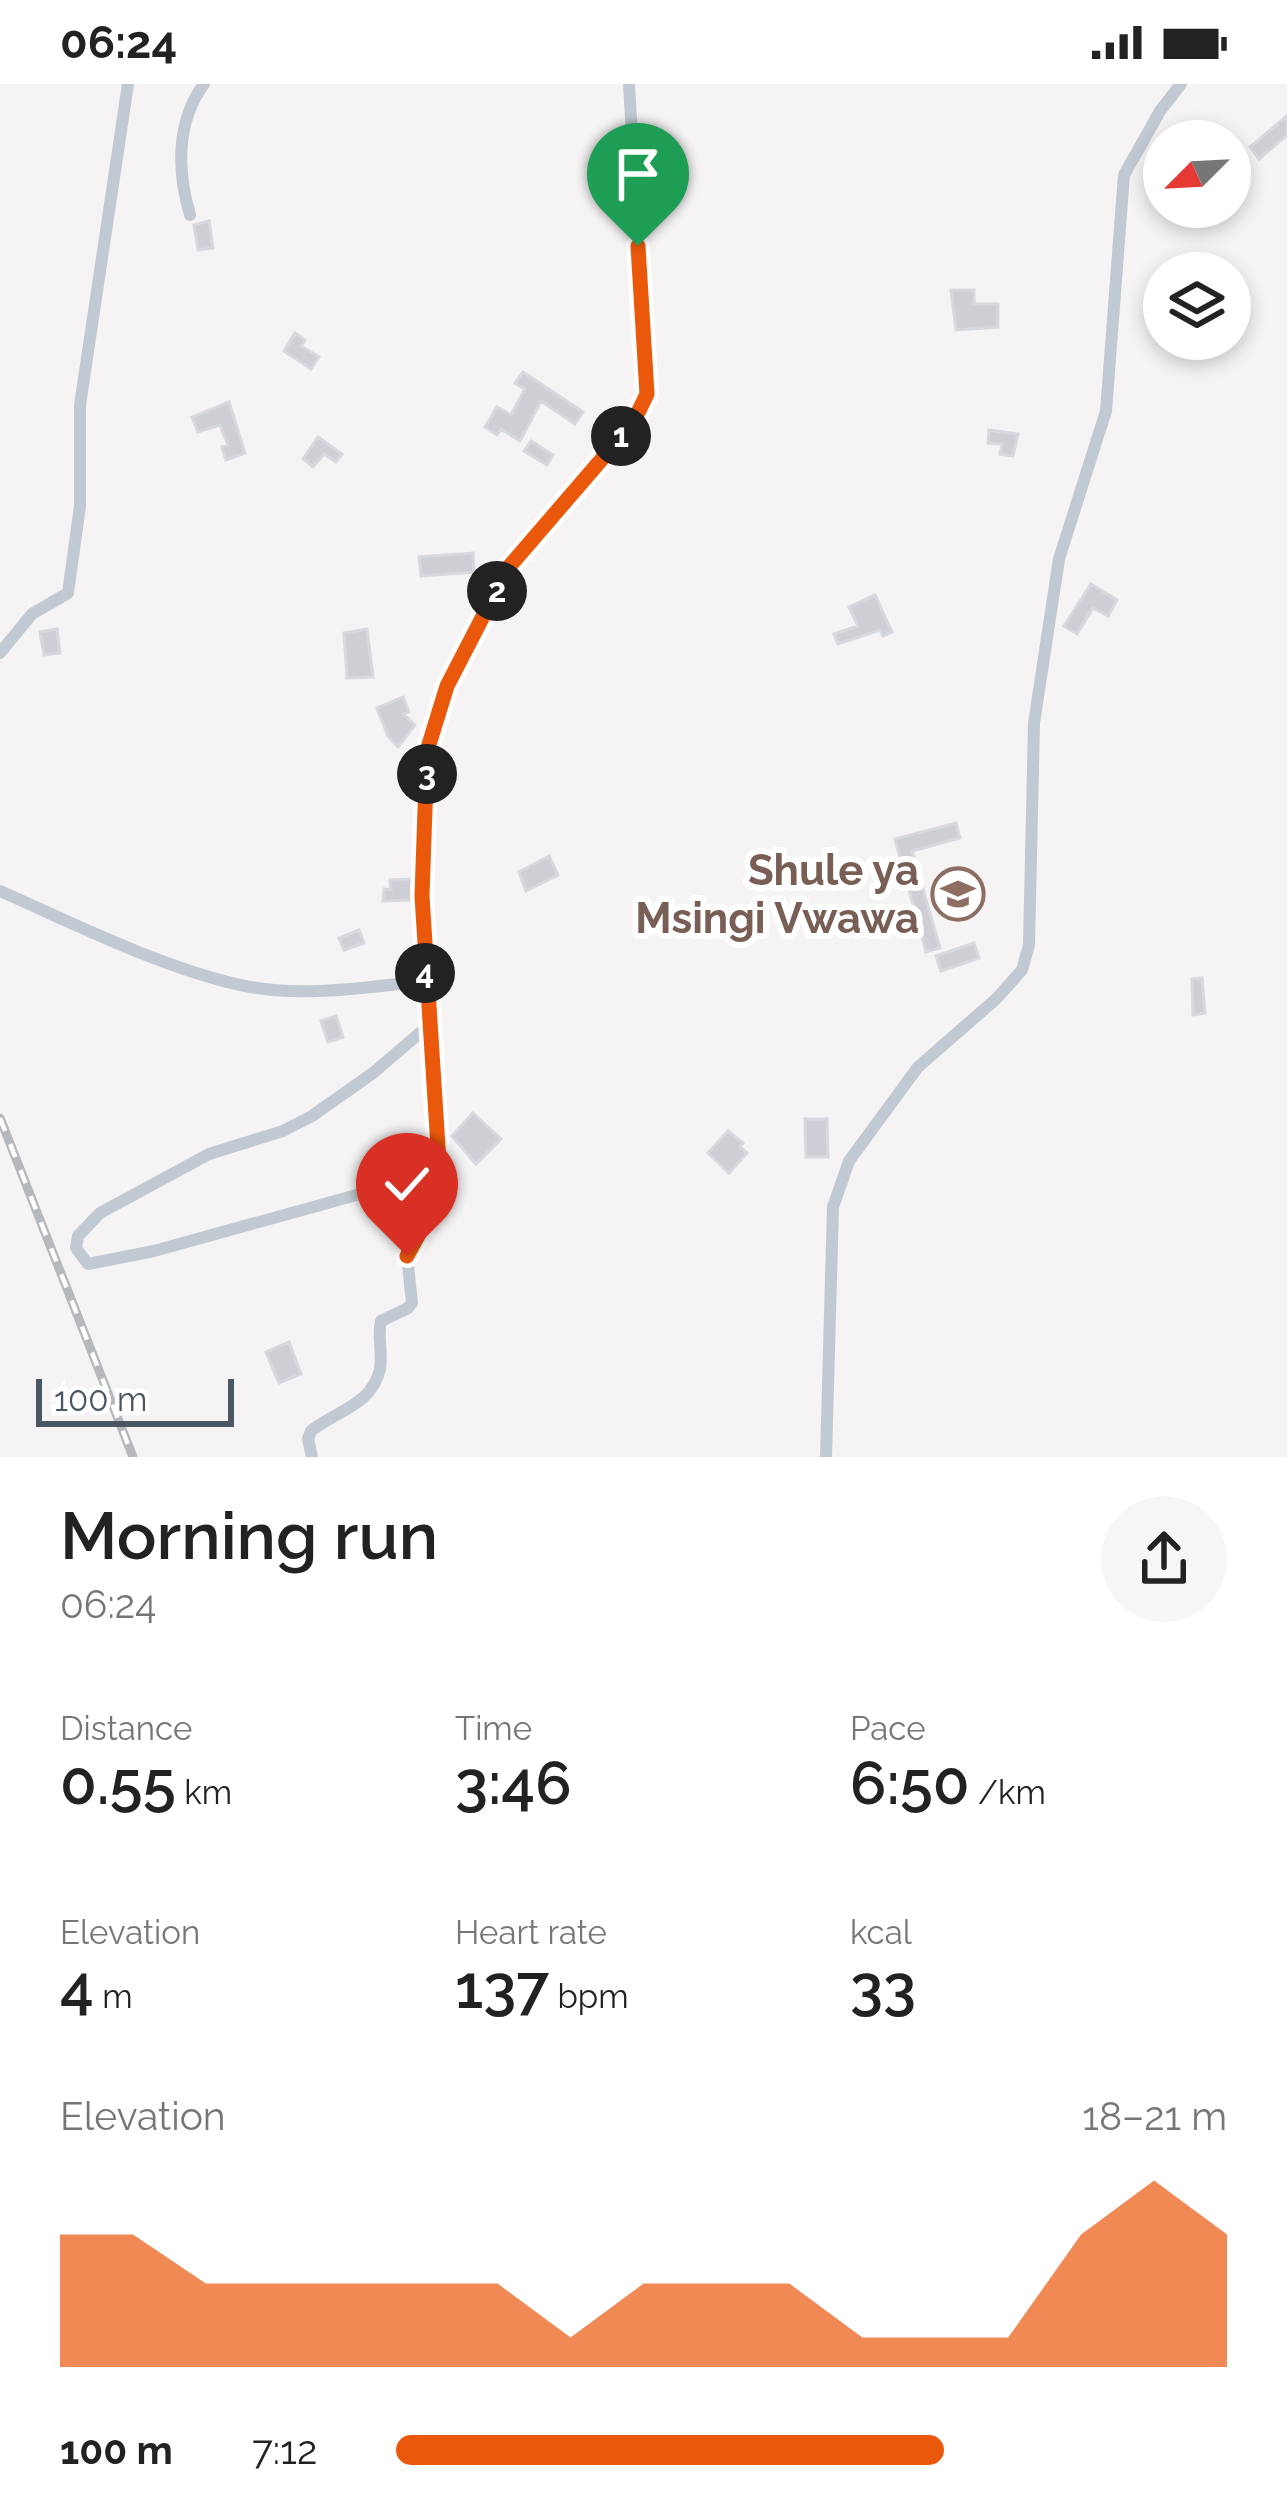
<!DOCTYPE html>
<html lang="en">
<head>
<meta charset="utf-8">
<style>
	body { margin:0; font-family:Raleway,sans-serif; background:#f6f6f6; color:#222; height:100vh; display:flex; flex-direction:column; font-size:45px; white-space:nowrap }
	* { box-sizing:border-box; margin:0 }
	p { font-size:39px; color:#767676 }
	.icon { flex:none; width:66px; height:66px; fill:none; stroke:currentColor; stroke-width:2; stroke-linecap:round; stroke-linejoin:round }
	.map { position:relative; height:1373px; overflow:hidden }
	.side { display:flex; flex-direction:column; background:#fff; flex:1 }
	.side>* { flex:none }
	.needle { width:78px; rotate:246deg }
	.controls { position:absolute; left:1143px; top:36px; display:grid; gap:24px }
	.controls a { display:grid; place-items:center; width:108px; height:108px; border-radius:50%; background:#fff; box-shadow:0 6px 18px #0003; font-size:60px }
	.scale { position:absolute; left:36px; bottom:30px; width:198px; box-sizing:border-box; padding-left:12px; border:6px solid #4a5661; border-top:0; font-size:33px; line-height:42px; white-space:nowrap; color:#4a5661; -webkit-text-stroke:9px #fff; paint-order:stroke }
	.pin { position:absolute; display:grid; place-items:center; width:102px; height:102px; color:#fff; margin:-123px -51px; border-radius:50% 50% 50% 0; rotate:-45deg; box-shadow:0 0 12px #0007 }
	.pin .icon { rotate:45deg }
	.km { position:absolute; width:60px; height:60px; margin:-30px; border-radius:50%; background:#222; color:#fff; font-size:33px; line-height:60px; text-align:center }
	.round { display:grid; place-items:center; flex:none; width:126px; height:126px; border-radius:63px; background:#f6f6f6 }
	.head { display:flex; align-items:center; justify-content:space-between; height:204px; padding:0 60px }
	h1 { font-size:66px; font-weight:600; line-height:90px }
	.metrics { display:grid; grid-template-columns:repeat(3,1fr); gap:18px; height:204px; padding:12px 60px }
	.metrics div { display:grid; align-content:center }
	.metrics b { font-size:60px; font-weight:600 }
	.metrics small { font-size:33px; font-weight:400 }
	.metrics p { font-size:33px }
	.chart { height:336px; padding:24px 60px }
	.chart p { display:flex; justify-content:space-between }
	.chart svg { width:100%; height:216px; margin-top:12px; fill:#ea580c; opacity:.7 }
	ul { padding:0 60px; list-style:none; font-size:39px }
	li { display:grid; grid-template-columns:192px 144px 1fr; align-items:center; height:90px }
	li i { height:30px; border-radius:15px; background:#ea580c }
	.status { display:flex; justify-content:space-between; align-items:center; height:84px; padding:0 60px; background:#fff; direction:ltr }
	.status svg { height:33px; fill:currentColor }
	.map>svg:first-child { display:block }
</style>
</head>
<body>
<div class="status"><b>06:24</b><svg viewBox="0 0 49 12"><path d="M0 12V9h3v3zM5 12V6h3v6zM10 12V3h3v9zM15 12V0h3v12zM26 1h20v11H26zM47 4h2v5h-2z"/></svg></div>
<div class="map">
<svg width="1287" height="1373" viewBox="0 0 1287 1373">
	<rect width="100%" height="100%" fill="#f5f3f3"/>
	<!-- building -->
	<path fill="#cdcfd5" stroke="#d7d9de" stroke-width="3" d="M1287,32V51L1259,75L1250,63Z
		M209,137L213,164L198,166L194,141Z
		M951,206H974V220H998V243L956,246Z
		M295,249L305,256L301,262L319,273L311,285L284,267Z
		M523,288L583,328L575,340L541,317L520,357L501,345L497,351L485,343L497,323L511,331L525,305L515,299Z
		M229,318L245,369L226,376L222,363L228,361L220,341L198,348L192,333Z
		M989,346L1018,350L1013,372L1000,370L1002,360L988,359Z
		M318,353L342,370L336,378L324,370L313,383L303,375Z
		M531,357L553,371L547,381L524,367Z
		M473,469L474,488L421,492L419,473Z
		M1091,500L1117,516L1108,532L1093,524L1077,550L1064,542Z
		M875,511L892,548L883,552L880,546L838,560L834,550L858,542L849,523Z
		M57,545L60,569L44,571L40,548Z
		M367,545L373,593L347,594L344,549Z
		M403,613L409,628L403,630L415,641L398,663L388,652L377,624Z
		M956,739L960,754L912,767L940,864L926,868L895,755Z
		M549,772L558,791L526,807L519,788Z
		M412,795V816L383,817L384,805L391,806L390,796Z
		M359,846L364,859L344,866L339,854Z
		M974,859L979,874L941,887L936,872Z
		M1202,894L1205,929L1193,931L1192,895Z
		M336,932L343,953L328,958L321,937Z
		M473,1029L501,1055L476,1080L452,1052Z
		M805,1035H827L828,1073H806Z
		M728,1047L743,1059L740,1063L747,1069L729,1089L708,1069Z
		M289,1258L301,1290L279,1299L266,1268Z"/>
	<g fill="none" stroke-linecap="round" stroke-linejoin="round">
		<!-- street -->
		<path stroke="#c1cad2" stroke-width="12" d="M190,131C177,87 176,38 204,0
			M0,569L32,530L68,509L80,422V321L128,0
			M0,807C75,840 170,888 250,903C306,913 369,903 425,897
			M428,942C433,998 448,1061 434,1116
			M312,1373L308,1355L311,1347C336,1327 372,1321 380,1285C383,1269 377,1253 381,1237L408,1224L412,1219L407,1172L434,1116L419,1103L400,1099L154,1167L88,1180L76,1164L78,1152L100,1129L209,1070L283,1047L312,1032L373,989L428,942L422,812L427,667L447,603L508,484L633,339L647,311L629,0
			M826,1373L833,1123L849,1077L918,983L996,915L1022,886L1029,861L1034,639L1059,475L1106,327L1124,91L1160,27L1181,0"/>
		<!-- rail casing -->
		<g stroke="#b5b8bd" stroke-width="9">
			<path id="rail" d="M0,1034L133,1373"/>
		</g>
		<!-- rail -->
		<use href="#rail" stroke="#fff" stroke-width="4.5" stroke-dasharray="14" stroke-linecap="butt"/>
	</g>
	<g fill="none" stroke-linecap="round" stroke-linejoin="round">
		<!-- route casing -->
		<g stroke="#fff" stroke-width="24">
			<path id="route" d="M407,1172L426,1137L440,1094L422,812L427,667L447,602L508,484L633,339L647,310L638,162"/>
		</g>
		<!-- route -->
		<use href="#route" stroke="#ea580c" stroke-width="15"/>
	</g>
	<!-- icons -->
	<defs>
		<g id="school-ring" transform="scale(2.7)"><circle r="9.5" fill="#fff" stroke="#8d6e63" stroke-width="1.5"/><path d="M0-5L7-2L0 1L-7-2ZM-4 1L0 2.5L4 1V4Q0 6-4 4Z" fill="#8d6e63"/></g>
	</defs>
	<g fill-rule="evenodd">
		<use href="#school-ring" x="958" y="810"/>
	</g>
	<g text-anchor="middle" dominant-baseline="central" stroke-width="12" stroke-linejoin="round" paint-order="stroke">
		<!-- education labels -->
		<g font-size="42" font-weight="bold" fill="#785e54" stroke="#fff" text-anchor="end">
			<text x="919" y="786">Shule ya<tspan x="919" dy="48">Msingi Vwawa</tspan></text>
		</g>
	</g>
</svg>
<div class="controls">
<a><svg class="needle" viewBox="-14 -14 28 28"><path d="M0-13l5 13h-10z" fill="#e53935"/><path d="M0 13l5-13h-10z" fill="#767676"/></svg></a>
<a><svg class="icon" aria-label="layers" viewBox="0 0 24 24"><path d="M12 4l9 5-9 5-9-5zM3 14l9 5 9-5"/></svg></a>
</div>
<div class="scale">100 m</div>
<div class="pin" style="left:638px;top:162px;background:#1e9e55"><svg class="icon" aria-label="arrive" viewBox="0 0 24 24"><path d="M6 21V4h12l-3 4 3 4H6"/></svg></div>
<div class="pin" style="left:407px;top:1172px;background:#d93025"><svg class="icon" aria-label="check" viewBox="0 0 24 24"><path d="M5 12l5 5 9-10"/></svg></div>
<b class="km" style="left:621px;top:352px">1</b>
<b class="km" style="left:497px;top:507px">2</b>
<b class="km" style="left:427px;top:690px">3</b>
<b class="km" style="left:425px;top:889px">4</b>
</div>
<section class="side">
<div class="head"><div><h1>Morning run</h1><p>06:24</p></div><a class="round"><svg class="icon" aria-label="share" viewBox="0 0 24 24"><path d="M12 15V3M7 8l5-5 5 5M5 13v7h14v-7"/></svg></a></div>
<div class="metrics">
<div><p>Distance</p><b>0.55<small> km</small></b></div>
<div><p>Time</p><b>3:46</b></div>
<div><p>Pace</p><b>6:50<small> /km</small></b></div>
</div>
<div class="metrics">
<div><p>Elevation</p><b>4<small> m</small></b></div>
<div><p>Heart rate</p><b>137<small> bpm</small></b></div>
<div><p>kcal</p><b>33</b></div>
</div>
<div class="chart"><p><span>Elevation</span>18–21 m</p>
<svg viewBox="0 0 160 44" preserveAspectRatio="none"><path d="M0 44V17L10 17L20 27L30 27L40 27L50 27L60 27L70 38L80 27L90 27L100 27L110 38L120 38L130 38L140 17L150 6L160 17V44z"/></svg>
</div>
<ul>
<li><b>100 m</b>7:12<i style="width:66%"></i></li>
</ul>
</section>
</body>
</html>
